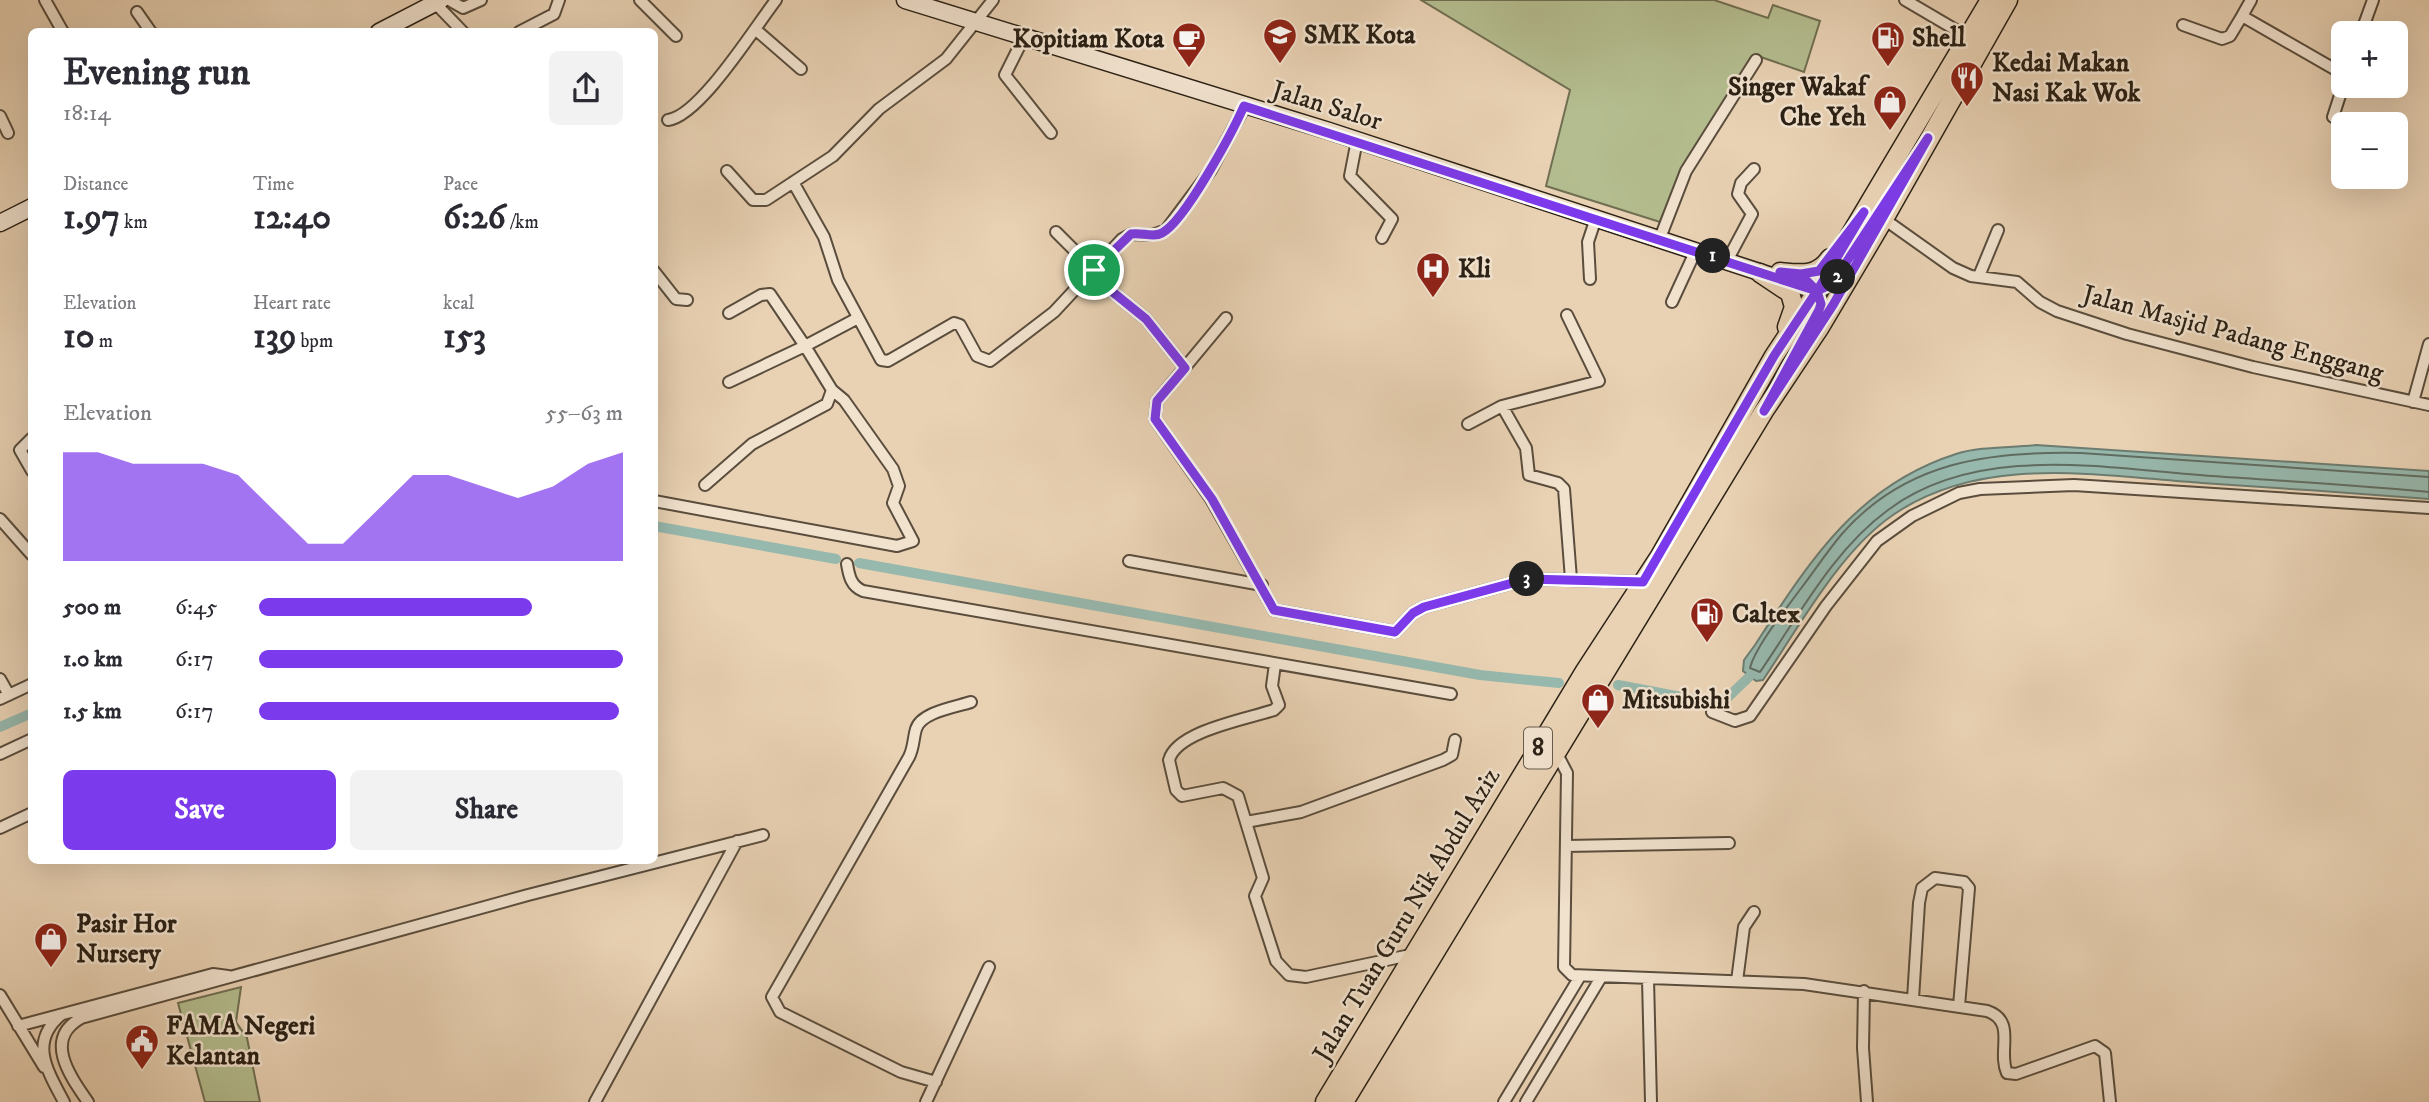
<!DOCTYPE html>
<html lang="en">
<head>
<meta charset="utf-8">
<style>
	body { margin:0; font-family:"IM FELL DW Pica",serif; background:#f2f2f3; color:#2b2b33; height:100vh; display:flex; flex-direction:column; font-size:26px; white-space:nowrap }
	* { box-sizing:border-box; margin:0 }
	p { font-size:23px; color:#7c7c81 }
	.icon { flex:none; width:38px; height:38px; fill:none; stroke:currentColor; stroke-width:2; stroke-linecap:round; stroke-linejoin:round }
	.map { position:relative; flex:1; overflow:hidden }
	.details { position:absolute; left:28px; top:28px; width:630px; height:836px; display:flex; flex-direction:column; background:#fff; border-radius:10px; box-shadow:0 7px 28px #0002 }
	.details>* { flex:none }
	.fabs { position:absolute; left:2331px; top:21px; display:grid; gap:14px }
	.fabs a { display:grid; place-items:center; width:77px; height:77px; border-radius:10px; background:#fff; box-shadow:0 7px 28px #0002; font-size:35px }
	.pin { position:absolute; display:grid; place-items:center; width:60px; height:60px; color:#fff; margin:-30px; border:4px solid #fff; border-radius:50%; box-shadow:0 2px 7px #0007 }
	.km { position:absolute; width:35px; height:35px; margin:-18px; border-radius:50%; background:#222; color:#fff; font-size:19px; line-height:35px; text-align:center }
	.round { display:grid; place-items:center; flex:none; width:74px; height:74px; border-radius:10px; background:#f2f2f3 }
	.overview { display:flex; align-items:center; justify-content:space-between; height:119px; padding:0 35px }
	h1 { font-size:38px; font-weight:800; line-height:52px }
	.metrics { display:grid; grid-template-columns:repeat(3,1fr); gap:10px; height:119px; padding:7px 35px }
	.metrics div { display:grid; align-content:center }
	.metrics b { font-size:35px; font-weight:800 }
	.metrics small { font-size:19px; font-weight:400 }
	.metrics p { font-size:19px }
	.chart { height:196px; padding:14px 35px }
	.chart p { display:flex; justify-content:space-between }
	.chart svg { width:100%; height:126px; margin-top:7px; fill:#7c3aed; opacity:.7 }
	.primary-button { display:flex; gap:14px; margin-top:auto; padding:14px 35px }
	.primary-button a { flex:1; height:80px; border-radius:10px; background:#7c3aed; color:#fff; font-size:28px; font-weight:800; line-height:80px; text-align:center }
	.primary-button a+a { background:#f2f2f3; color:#2b2b33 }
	ul { padding:0 35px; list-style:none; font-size:23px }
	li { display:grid; grid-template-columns:112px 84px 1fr; align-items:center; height:52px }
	li i { height:18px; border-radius:9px; background:#7c3aed }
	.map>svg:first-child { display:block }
</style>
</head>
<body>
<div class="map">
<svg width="2429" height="1102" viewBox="0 0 2429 1102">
	<rect width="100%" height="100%" fill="#e9d2b4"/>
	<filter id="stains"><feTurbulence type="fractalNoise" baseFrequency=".00286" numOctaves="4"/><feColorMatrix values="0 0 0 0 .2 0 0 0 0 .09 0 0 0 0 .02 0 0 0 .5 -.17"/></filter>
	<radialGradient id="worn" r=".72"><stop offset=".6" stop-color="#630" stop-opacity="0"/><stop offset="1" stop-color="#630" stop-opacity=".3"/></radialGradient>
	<!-- green -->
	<path fill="#b4bd8f" stroke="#706f52" stroke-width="2" d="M1421,0H1714L1768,18L1773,5L1820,21L1804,72L1755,55L1683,167L1660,222L1546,186L1570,90Z
		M241,987L236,1022L247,1038L260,1102H205L178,1003Z"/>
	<!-- water -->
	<path fill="#97b8ad" stroke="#6c7c70" stroke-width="2" d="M2036,445L2429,471V499C2353,493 2278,488 2202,483C2100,476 1983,453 1893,515C1840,551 1799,627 1763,680L1756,681L1743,671L1744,660L1755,645C1809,562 1856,486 1956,454C1981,446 2010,448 2036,445Z"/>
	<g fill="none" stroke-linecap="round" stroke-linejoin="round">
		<!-- shore -->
		<path stroke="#616c61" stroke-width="2" d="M2429,477L2081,453C1990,451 1905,461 1841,535C1826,553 1813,573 1799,591C1786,609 1755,647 1750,668L1760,672C1798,617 1833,550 1888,510C1979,442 2108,469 2212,476C2284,481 2357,485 2429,492"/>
		<!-- canal -->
		<path stroke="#97b8ad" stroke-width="10" d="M654,526L836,559
			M859,563L1480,675L1559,683
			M1618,685L1708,702L1726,699L1749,677
			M0,727L32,713"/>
		<!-- minor casing -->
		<g stroke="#5a4d3d" stroke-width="14">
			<path id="minor" d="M45,0L63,32
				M449,0L463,8L481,0
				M640,0L676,36
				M1905,0L1968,37
				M435,3L463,32
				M137,12L151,32
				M2242,16L2251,0
				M2183,25L2222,39L2230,36L2242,16L2343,74
				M755,29L801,69
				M519,32L554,14L559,0
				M2361,33L2373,0
				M1024,37L1005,75L1051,133
				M0,116L8,133
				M2333,117L2343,86
				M668,120C700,116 755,27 776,0
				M1357,140L1350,176L1392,219L1382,238
				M727,171L753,200H766L833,156L879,109L946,59L993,0
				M793,182L824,237L838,280L881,360L888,361L954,323L960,325L977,356L990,361L1054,312L1122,239L1131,234L1152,235L1166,230L1211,170L1245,106
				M1884,219L1953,268L1971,276L2017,282L2040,302L2057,311L2127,334L2253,367L2429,405
				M1056,232L1094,270L1104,285L1146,319L1185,368
				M1660,238L1686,171L1756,60
				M1727,261L1752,214L1738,194L1741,183L1754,169
				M654,271L676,299L687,300
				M1979,276L1998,230
				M1590,279L1588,242L1596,218
				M1672,302L1696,250
				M729,313L761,295L770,294L805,346L729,382
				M1226,318L1157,401L1155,419L1211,499L1274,610L1395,632L1413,613L1424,607L1527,579L1643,582
				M2413,402L2429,344
				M1502,406L1526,448L1529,475L1558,483L1564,489L1571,579
				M1468,424L1502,406L1599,381L1567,315
				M32,438L20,450L32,471
				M705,485L752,444L827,404L832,390
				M654,501L897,546L913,541L893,503L899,486L893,469L844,400L832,390L805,346L858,318
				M0,519L32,555
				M1129,561L1262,585
				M847,564C849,576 851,586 863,591L1451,694
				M1275,664L1272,686L1279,705L1274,710C1247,719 1177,731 1169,760L1176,790L1182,796L1223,788L1238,796L1263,878L1255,896L1276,961L1289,975L1306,977L1415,954
				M0,679L9,695
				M0,699L32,684
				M1712,712L1735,721L1750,716L1826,606L1877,541L1912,516L1959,493L1980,489L2074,485L2429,508
				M1556,752L1567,773L1564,967L1572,975L1804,984L1987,1011C2017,1021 1997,1051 2007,1073L2016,1074L2095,1046L2105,1053L2110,1102
				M0,754L32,739
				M1246,822L1301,812L1443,760L1452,755L1455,740
				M0,828L32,813
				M1566,846L1729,843
				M1648,979L1651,1102
				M1737,981L1744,927L1754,912
				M1864,991L1863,1048L1867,1102
				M0,995L44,1067
				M1913,999L1919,903L1922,888L1935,878L1964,882L1969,888L1959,1006
				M61,1015C29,1042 47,1070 64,1102
				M18,1026L213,974L228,976
				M936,1082L901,1072L780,1012L772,997L909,757C914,747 913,739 916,729C921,712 956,707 971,702
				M88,1102C70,1076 43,1039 81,1018L528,895L763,835
				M595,1102L737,841
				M926,1102L989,967
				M1504,1102L1579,978
				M1526,1102L1600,979"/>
		</g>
		<!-- secondary casing -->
		<g stroke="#2b2115" stroke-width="19">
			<path id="secondary" d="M905,0L1329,131L1817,291
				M379,32L441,0
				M0,223L32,207"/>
		</g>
		<!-- primary casing -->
		<g stroke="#2b2115" stroke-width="21">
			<path id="primary" d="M1780,272C1801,274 1817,277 1830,258
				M1760,273L1790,293L1794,307L1787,327
				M1325,1102L1585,671L1660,556L1774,356L1817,291L1990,0
				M1344,1102L1764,411L1820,327L1884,219L2008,0"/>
		</g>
		<!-- minor -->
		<use href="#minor" stroke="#f1e2ce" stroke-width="10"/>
		<!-- secondary -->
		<use href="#secondary" stroke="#f1e2ce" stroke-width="16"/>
		<!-- primary -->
		<use href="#primary" stroke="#e9d2b4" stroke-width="18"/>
	</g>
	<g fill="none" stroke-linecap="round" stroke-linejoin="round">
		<!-- route casing -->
		<g stroke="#fff" stroke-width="14">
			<path id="route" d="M1094,270L1131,234C1141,232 1153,238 1162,233C1185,221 1233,131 1244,106L1817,291L1821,304L1819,310L1764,411L1833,305L1928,138L1832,284L1817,291L1864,212L1819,271L1801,274L1780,272L1807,281L1817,291L1774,356L1643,582L1527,579L1424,607L1413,613L1395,632L1274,610L1212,499L1155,419L1157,401L1185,368L1146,319L1104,285L1094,270"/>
		</g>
		<!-- route -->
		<use href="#route" stroke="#7c3aed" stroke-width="9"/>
	</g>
	<!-- icons -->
	<defs>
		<g id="school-pin" transform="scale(1.75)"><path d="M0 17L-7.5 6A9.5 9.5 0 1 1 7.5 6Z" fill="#8f2418" stroke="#f1e2ce"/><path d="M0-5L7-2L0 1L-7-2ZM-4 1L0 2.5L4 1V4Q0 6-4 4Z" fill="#fff"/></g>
		<g id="fuel-pin" transform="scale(1.75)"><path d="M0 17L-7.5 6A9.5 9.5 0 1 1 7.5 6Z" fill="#8f2418" stroke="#f1e2ce"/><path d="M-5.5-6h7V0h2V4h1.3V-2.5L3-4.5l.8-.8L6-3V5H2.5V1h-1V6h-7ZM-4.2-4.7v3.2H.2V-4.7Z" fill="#fff"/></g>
		<g id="cafe-pin" transform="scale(1.75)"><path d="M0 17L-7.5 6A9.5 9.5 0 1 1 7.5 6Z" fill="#8f2418" stroke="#f1e2ce"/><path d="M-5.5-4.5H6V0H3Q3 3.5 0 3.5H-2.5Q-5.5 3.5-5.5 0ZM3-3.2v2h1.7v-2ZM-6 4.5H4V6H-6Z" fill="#fff"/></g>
		<g id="restaurant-pin" transform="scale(1.75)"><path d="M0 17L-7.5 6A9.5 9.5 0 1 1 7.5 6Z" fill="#8f2418" stroke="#f1e2ce"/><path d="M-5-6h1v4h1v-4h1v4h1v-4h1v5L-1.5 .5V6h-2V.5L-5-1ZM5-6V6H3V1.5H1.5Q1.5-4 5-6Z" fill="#fff"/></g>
		<g id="shop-pin" transform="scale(1.75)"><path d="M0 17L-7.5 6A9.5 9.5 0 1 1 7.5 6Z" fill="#8f2418" stroke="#f1e2ce"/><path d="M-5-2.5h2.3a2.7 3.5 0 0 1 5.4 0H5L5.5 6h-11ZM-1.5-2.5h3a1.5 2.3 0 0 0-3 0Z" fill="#fff"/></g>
		<g id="hospital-pin" transform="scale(1.75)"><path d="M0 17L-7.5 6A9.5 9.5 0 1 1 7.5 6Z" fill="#8f2418" stroke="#f1e2ce"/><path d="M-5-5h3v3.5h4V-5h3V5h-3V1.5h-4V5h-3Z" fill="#fff"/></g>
		<g id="civic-pin" transform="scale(1.75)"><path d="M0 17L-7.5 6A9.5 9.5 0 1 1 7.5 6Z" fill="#8f2418" stroke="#f1e2ce"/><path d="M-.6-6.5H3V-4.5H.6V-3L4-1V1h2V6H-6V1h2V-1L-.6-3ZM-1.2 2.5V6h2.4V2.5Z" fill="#fff"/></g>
	</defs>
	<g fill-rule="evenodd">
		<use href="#school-pin" x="1280" y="35"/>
		<use href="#fuel-pin" x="1888" y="38"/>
		<use href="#cafe-pin" x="1189" y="39"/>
		<use href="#restaurant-pin" x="1967" y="78"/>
		<use href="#shop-pin" x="1890" y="102"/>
		<use href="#hospital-pin" x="1433" y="269"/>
		<use href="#fuel-pin" x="1707" y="614"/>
		<use href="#shop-pin" x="1598" y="700"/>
		<use href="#shop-pin" x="51" y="939"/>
		<use href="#civic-pin" x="142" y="1041"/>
	</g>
	<g text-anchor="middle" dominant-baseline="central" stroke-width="5" stroke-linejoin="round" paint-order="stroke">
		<!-- shield labels -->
		<rect fill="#f1e2ce" stroke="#665b4c" stroke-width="2" x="1524" y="727.5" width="28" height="41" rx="5"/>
		<g font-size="24" font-weight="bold" fill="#2b2115">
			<text x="1538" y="748">8</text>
		</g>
		<!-- poi labels -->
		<g font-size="26" font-weight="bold" fill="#2b2115" stroke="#f1e2ce" text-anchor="start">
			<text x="1304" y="35">SMK Kota</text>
			<text x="1912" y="38">Shell</text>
			<text x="1164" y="39" text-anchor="end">Kopitiam Kota</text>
			<text x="1992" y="63">Kedai Makan<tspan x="1992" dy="30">Nasi Kak Wok</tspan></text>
			<text x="1866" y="87" text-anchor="end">Singer Wakaf<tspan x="1866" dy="30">Che Yeh</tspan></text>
			<text x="1458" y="269">Kli</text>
			<text x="1732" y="614">Caltex</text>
			<text x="1622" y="700">Mitsubishi</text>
			<text x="76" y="924">Pasir Hor<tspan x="76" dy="30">Nursery</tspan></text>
			<text x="166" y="1026">FAMA Negeri<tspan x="166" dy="30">Kelantan</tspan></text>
		</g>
		<!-- street labels -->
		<g font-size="26" fill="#2b2115" stroke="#f1e2ce">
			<text transform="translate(1327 106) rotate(17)">Jalan Salor</text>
			<text transform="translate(2233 334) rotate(15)">Jalan Masjid Padang Enggang</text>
			<text transform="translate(1407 915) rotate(-59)">Jalan Tuan Guru Nik Abdul Aziz</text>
		</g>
	</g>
	<rect width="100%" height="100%" filter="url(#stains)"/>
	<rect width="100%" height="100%" fill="url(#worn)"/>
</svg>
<div class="fabs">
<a>+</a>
<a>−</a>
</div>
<div class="pin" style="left:1094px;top:270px;background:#1e9e55"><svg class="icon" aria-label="arrive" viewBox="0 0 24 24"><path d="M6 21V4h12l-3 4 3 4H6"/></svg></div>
<b class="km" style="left:1713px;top:256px">1</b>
<b class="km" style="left:1838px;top:277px">2</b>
<b class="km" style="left:1527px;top:579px">3</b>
<section class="details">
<div class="overview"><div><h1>Evening run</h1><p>18:14</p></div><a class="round"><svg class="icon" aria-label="share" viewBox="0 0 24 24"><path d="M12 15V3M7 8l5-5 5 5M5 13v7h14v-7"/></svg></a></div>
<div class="metrics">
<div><p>Distance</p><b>1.97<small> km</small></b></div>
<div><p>Time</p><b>12:40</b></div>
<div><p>Pace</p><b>6:26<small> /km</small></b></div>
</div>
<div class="metrics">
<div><p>Elevation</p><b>10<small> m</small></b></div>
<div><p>Heart rate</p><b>139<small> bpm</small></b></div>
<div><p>kcal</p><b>153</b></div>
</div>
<div class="chart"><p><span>Elevation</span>55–63 m</p>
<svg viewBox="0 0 160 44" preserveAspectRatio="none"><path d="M0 44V6L10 6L20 10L30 10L40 10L50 14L60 26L70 38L80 38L90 26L100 14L110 14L120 18L130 22L140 18L150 10L160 6V44z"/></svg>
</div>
<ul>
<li><b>500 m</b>6:45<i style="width:75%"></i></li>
<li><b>1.0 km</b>6:17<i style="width:100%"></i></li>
<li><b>1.5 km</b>6:17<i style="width:99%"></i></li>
</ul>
<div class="primary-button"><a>Save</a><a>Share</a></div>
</section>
</div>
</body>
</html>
